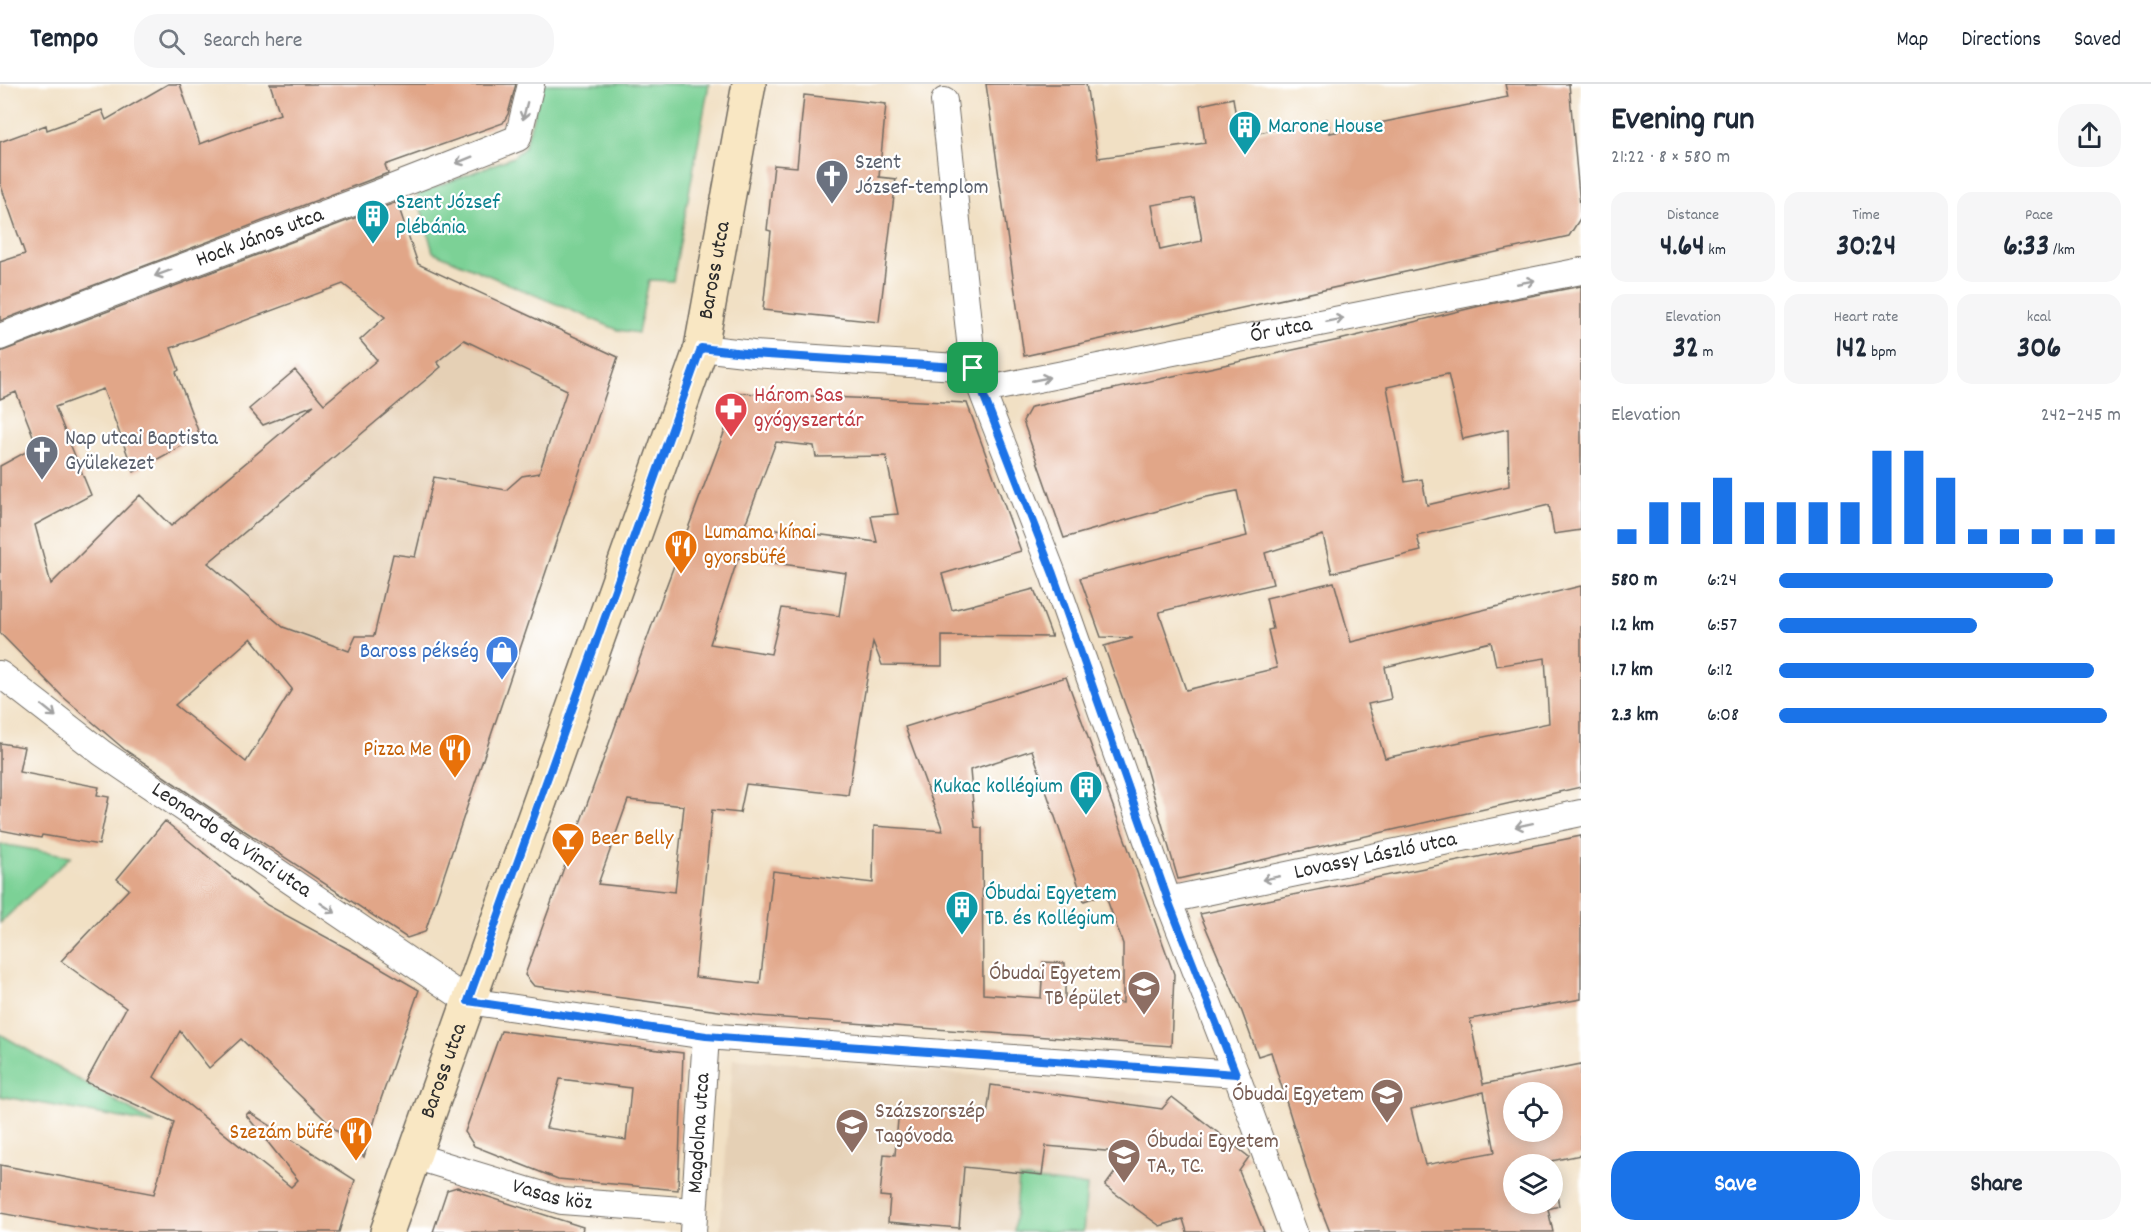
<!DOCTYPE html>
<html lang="en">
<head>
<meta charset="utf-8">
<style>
	body { margin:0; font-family:Dekko,sans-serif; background:#f6f6f7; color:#1f2937; height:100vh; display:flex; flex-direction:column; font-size:22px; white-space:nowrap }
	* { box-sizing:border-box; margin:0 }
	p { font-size:20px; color:#747a83 }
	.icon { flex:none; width:33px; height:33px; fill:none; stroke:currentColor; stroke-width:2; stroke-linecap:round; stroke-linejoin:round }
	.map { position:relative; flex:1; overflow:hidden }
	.drawer { display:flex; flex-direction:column; background:#fff; width:570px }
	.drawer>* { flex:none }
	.tools { position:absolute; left:1503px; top:998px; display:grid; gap:12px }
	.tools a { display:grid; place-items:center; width:60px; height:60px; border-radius:50%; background:#fff; box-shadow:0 3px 15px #0003; font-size:30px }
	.pin { position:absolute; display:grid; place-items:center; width:51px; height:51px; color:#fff; margin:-26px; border-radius:12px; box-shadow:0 3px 9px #0006 }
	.round { display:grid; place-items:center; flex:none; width:63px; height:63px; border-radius:24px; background:#f6f6f7 }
	.headline { display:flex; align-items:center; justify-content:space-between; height:102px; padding:0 30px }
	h1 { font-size:33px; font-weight:700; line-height:45px }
	.stats { display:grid; grid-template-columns:repeat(3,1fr); gap:9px; height:102px; padding:6px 30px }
	.stats div { display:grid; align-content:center; border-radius:15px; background:#f6f6f7; text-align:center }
	.stats b { font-size:30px; font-weight:700 }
	.stats small { font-size:16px; font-weight:400 }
	.stats p { font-size:16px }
	.chart { height:168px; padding:12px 30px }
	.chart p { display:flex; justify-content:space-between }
	.chart svg { width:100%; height:108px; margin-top:6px; stroke:#1a73e8; stroke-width:6 }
	.cta { display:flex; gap:12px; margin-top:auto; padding:12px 30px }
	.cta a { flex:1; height:69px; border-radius:24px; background:#1a73e8; color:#fff; font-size:24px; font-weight:700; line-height:69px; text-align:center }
	.cta a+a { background:#f6f6f7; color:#1f2937 }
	ul { padding:0 30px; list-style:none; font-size:20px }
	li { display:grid; grid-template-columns:96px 72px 1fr; align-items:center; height:45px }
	li i { height:15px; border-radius:8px; background:#1a73e8 }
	header { display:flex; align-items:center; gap:36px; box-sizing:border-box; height:84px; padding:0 30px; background:#fff; border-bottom:2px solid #e0e1e3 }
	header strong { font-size:28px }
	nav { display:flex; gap:33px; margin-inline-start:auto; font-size:21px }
	.search { width:420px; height:54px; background:#f6f6f7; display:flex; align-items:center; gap:15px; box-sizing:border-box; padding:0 21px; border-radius:24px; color:#747a83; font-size:22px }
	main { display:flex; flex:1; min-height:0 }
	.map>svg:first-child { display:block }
</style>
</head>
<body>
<header>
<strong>Tempo</strong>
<div class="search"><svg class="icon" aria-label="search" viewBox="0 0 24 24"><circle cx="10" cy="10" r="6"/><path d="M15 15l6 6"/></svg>Search here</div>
<nav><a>Map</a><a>Directions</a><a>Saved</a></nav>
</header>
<main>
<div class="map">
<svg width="1581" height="1148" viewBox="0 0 1581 1148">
	<rect width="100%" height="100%" fill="#fff"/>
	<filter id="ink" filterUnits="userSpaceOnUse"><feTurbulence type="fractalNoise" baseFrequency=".0167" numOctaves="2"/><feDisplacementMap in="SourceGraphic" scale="12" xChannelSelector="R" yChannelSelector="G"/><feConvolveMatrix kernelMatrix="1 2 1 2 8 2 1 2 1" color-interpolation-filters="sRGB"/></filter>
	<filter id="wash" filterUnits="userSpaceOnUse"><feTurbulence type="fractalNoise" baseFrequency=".008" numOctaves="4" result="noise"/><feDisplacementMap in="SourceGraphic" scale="24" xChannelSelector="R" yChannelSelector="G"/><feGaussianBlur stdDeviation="1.35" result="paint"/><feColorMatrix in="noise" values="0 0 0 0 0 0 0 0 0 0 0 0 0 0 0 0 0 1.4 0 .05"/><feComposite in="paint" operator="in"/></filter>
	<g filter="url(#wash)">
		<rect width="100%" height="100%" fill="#f1e0c4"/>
		<!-- built -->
		<path fill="#e5d0b5" d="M418,180L618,273L545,492L393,470L374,552H356L349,567L268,538L272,534L200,472L169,441L274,355L249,325L295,286L324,320L377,276L360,256L384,233L371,222Z
			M733,975L986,992L1172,1013L1249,1073L1239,1087L1264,1148H720Z"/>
		<!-- green -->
		<path fill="#7bd196" stroke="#537e60" stroke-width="1.5" d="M543,0H709L673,197L649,196L638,249L618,246L433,168L417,110L513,73L524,64Z
			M0,760L71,772L0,839Z
			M0,950L155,1040L0,1012Z
			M1019,1094L1087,1102L1083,1148H1014Z"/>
		<g id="blocks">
			<!-- building -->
			<path fill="#e1a688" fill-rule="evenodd" d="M168,0H180L200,60L280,30L270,0H516L508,30L503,39L385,81L388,89L0,237V178L25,170L0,99V58L46,41L47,46L102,26L106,36Z
				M986,0H1086L1098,74L1205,59L1200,21L1233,14L1239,53L1327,35L1330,49L1508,13L1505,0H1569L1581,133L1569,152L1024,272ZM1194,114L1202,157L1160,166L1152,121Z
				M804,11L886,20L879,93L896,95L879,238L763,226L771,147L767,146L774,81L797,83Z
				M397,118L418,180L618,273L425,848L407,854L219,730L124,665L62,612L0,549V382L37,362L16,308L0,315V268ZM343,200L385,233L360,256L377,276L324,320L295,286L249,325L263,341L314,321L171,442L140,411L51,500L35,441L91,411L55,323L103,305L134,388L200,352L176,288L179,286L171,264ZM464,256L567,306L539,389L522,392L506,406L434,393L415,473L393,470L374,552H356L349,567L283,543L208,479L441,283L437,278ZM251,554L292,605L246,678L175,621Z
				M1581,202V446L1554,450L1549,421L1417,452L1421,467L1332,489L1323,451L1265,469L1273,500L1159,528L1186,606L1277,584L1268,546L1273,545L1266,514L1334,498L1351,558L1581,502V703L1178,795L1138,657L1104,562L1133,554L1101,553L1080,494L1247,452L1237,407L1202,414L1064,454L1023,337L1031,323L1339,256L1480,222ZM1448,290L1463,355L1508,345L1509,402L1427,421L1422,395L1405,398L1387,303ZM1491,558L1496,582L1545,574L1549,639L1385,674L1368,620L1391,615L1385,583Z
				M739,309L967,319L1021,467L942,490L952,526L1034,505L1052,553L942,552V582L882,581L873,558L848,711L746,700L740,729L712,726L695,893L760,900L773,787L873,799L874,742L943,747L905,643L1066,593L1174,890L1171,962L756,932L534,902L525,891L664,508ZM776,358L814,362L816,373L886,372L898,430L871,432L877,458L745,441ZM738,474L846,489L839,532L782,524L771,570L710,560ZM1032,666L1084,817L1105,810L1123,860V919L1065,915V879L1043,878L1041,914L983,910L982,744L975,743L970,686ZM628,716L684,722L675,808L598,800Z
				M0,659L24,663L19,688L99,703L97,711L109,713L99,761L48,752L42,751L41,754L0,746Z
				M165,737L267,821L359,871L419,906L381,1015L364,1073L241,955L209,984L180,947L154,993L291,1103L298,1096L246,1031L249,1028L355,1096L339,1148H103L0,1129V1081L154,1110L174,1038L86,998L126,924L61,877L129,805L117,795Z
				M1581,752V915L1470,935L1483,1000L1581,980V1071L1551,1077L1552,1080H1514V1119H1552V1085L1559,1122L1548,1125L1553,1148H1330L1313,1105L1271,968L1258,972L1242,928L1200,830ZM1484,1008L1495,1068L1425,1081L1411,1025ZM1514,1008H1552V1047H1514Z
				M501,947L683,969L678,1106L558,1095L474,1062L465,1048ZM560,995L631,1004L626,1056L546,1044Z
				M991,1001L1162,1025L1172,1013L1249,1073L1239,1087L1264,1148H1187L1183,1135L1160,1142L1105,1102L1129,1069L1046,1062L1042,1091L964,1083L959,1144L888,1138L890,1113L880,1112L884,1070L895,1071L899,1024L987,1031Z
				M457,1103L583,1143L582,1148H433L447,1106Z"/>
		</g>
	</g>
	<g filter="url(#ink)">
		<use href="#blocks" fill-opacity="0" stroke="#706a61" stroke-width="1.5"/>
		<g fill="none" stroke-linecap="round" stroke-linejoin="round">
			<!-- street casing -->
			<g stroke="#706a61" stroke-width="28">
				<g id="street">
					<path id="s1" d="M0,253C172,185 347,124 518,54L531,0"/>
					<path d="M701,264L753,270L973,284L944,17"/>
					<path d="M973,284L1053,490L1168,816L1236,990L1294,1148"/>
					<path id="s2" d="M983,306L1581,187"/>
					<path id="s3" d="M0,590L102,669L468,917L706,952L1236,990"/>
					<path id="s4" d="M1168,816L1581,729"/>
					<path id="s5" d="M414,1072L562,1117L694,1127"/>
					<path id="s6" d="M693,1148L706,952"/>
				</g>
			</g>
			<!-- secondary casing -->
			<g stroke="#706a61" stroke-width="36">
				<g id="secondary">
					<path id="s7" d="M387,1148L701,264L749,0"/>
				</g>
			</g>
			<!-- street -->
			<use href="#street" stroke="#fff" stroke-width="26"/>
			<!-- secondary -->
			<use href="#secondary" stroke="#f9e7c3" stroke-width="33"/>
		</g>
		<!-- one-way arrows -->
		<defs><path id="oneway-shaft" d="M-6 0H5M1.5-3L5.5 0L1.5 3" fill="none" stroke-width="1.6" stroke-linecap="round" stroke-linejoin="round" transform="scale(1.5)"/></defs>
		<g stroke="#a0a0a0">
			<use href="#oneway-shaft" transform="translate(525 27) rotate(104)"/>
			<use href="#oneway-shaft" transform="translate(464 76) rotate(158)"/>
			<use href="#oneway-shaft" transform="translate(163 189) rotate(160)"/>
			<use href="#oneway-shaft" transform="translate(1526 198) rotate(-11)"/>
			<use href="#oneway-shaft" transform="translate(1335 236) rotate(-11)"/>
			<use href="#oneway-shaft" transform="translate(1041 295) rotate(-11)"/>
			<use href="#oneway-shaft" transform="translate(49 627) rotate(39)"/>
			<use href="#oneway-shaft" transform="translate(1524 741) rotate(168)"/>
			<use href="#oneway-shaft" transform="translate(1271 794) rotate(168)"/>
			<use href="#oneway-shaft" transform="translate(328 824) rotate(34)"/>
		</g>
	</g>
	<g fill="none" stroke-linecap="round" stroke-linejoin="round" filter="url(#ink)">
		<!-- route casing -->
		<g stroke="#fff" stroke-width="12">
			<path id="route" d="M701,264L753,270L973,284L1053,490L1168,816L1236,990L706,952L468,917Z"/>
		</g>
		<!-- route -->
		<use href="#route" stroke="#1a73e8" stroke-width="8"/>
	</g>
	<!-- icons -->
	<defs>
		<g id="building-pin" transform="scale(1.725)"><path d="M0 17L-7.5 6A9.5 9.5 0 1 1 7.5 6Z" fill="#0f9aa8" stroke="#fff"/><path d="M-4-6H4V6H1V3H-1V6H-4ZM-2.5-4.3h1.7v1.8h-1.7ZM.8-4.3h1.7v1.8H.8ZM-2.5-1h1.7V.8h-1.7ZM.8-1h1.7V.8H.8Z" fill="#fff"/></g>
		<g id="church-pin" transform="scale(1.725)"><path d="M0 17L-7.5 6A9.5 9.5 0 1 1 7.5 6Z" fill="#6b7280" stroke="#fff"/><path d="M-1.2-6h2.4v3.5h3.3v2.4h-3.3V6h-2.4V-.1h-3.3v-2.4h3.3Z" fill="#fff"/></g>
		<g id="pharmacy-pin" transform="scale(1.725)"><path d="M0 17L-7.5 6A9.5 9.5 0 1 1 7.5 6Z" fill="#e0444e" stroke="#fff"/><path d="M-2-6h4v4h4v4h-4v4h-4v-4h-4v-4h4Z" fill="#fff"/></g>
		<g id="restaurant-pin" transform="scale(1.725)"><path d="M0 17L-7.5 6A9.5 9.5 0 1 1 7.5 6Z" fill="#e8710a" stroke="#fff"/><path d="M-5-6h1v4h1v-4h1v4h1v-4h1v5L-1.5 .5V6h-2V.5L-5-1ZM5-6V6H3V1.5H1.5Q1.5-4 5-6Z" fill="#fff"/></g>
		<g id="shop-pin" transform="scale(1.725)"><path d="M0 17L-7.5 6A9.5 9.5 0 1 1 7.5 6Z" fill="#3f7fe0" stroke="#fff"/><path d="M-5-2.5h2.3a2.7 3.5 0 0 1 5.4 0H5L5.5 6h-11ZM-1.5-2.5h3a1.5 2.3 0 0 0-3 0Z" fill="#fff"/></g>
		<g id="bar-pin" transform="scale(1.725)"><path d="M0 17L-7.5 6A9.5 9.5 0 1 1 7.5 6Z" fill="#e8710a" stroke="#fff"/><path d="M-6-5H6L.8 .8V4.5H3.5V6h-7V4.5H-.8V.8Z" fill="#fff"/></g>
		<g id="university-pin" transform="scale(1.725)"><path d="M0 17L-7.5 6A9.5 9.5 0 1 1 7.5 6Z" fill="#8d6e63" stroke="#fff"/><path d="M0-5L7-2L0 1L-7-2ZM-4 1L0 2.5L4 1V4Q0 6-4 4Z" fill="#fff"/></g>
		<g id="school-pin" transform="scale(1.725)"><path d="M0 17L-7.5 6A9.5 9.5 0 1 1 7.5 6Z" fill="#8d6e63" stroke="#fff"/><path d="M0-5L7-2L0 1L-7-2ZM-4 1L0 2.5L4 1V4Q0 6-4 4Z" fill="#fff"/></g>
	</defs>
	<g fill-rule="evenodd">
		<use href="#building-pin" x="1245" y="43"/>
		<use href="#church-pin" x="832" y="92"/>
		<use href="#building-pin" x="373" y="132"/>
		<use href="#pharmacy-pin" x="731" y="325"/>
		<use href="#church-pin" x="42" y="368"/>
		<use href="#restaurant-pin" x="681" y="462"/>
		<use href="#shop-pin" x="502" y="568"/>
		<use href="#restaurant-pin" x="455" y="666"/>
		<use href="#building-pin" x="1086" y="703"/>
		<use href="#bar-pin" x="568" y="755"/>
		<use href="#building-pin" x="962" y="823"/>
		<use href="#university-pin" x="1144" y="903"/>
		<use href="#university-pin" x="1387" y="1011"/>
		<use href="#school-pin" x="852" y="1041"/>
		<use href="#restaurant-pin" x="356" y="1049"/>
		<use href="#university-pin" x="1124" y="1071"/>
	</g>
	<g text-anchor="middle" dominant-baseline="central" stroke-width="4.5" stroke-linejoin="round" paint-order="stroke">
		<!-- culture labels -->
		<g font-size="22" fill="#0d838f" stroke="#fff" text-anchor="start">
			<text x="1268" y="43">Marone House</text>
			<text x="396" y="119">Szent József<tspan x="396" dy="25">plébánia</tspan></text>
			<text x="1063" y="703" text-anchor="end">Kukac kollégium</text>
			<text x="985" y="810">Óbudai Egyetem<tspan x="985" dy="25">TB. és Kollégium</tspan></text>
		</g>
		<!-- worship labels -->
		<g font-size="22" fill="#5b616d" stroke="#fff" text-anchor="start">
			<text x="855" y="79">Szent<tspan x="855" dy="25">József-templom</tspan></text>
			<text x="65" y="355">Nap utcai Baptista<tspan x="65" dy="25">Gyülekezet</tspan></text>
		</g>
		<!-- street labels -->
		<g font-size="22" fill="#2b2b2b" stroke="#fff">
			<text stroke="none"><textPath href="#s1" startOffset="278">Hock János utca</textPath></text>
			<text stroke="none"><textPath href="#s7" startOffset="1017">Baross utca</textPath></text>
			<text stroke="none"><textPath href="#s2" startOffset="304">Őr utca</textPath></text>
			<text stroke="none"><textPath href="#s3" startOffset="285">Leonardo da Vinci utca</textPath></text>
			<text stroke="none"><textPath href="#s4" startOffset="212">Lovassy László utca</textPath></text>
			<text stroke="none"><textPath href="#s7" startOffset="171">Baross utca</textPath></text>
			<text stroke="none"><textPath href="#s6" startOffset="99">Magdolna utca</textPath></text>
			<text stroke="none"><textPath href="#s5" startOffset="144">Vasas köz</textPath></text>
		</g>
		<!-- health labels -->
		<g font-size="22" fill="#be3a42" stroke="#fff" text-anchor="start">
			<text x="754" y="312">Három Sas<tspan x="754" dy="25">gyógyszertár</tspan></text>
		</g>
		<!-- food labels -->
		<g font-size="22" fill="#c56008" stroke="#fff" text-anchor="start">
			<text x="704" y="449">Lumama kínai<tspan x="704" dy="25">gyorsbüfé</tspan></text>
			<text x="432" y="666" text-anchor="end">Pizza Me</text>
			<text x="591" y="755">Beer Belly</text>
			<text x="333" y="1049" text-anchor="end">Szezám büfé</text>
		</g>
		<!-- shop labels -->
		<g font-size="22" fill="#366cbe" stroke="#fff" text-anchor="end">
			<text x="479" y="568">Baross pékség</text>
		</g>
		<!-- education labels -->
		<g font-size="22" fill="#785e54" stroke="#fff" text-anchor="end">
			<text x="1121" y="890">Óbudai Egyetem<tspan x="1121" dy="25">TB épület</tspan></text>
			<text x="1364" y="1011">Óbudai Egyetem</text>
			<text x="875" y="1028" text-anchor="start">Százszorszép<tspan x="875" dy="25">Tagóvoda</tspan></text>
			<text x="1147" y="1058" text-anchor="start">Óbudai Egyetem<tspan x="1147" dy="25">TA., TC.</tspan></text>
		</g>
	</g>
</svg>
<div class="tools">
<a><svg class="icon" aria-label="locate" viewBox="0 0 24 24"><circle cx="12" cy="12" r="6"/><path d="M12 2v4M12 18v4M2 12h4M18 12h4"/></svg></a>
<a><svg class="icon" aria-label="layers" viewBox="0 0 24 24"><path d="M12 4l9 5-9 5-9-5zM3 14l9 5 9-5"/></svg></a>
</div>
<div class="pin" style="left:973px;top:284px;background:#1e9e55"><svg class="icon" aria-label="arrive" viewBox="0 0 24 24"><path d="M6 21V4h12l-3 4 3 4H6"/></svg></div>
</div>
<section class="drawer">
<div class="headline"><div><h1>Evening run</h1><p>21:22 · 8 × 580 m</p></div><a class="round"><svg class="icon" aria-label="share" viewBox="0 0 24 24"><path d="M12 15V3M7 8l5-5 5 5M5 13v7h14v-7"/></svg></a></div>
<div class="stats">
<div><p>Distance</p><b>4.64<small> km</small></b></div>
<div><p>Time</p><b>30:24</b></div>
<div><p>Pace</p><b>6:33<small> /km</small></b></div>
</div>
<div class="stats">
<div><p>Elevation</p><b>32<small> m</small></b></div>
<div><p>Heart rate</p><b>142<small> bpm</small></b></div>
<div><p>kcal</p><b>306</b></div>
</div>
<div class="chart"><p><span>Elevation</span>242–245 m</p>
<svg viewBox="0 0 160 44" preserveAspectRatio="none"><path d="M5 44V38M15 44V27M25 44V27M35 44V17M45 44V27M55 44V27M65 44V27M75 44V27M85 44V6M95 44V6M105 44V17M115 44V38M125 44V38M135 44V38M145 44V38M155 44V38"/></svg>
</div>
<ul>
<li><b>580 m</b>6:24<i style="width:80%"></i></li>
<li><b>1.2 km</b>6:57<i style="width:58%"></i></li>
<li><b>1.7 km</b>6:12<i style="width:92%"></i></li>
<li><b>2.3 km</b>6:08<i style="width:96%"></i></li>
</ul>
<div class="cta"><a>Save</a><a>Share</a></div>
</section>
</main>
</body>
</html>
